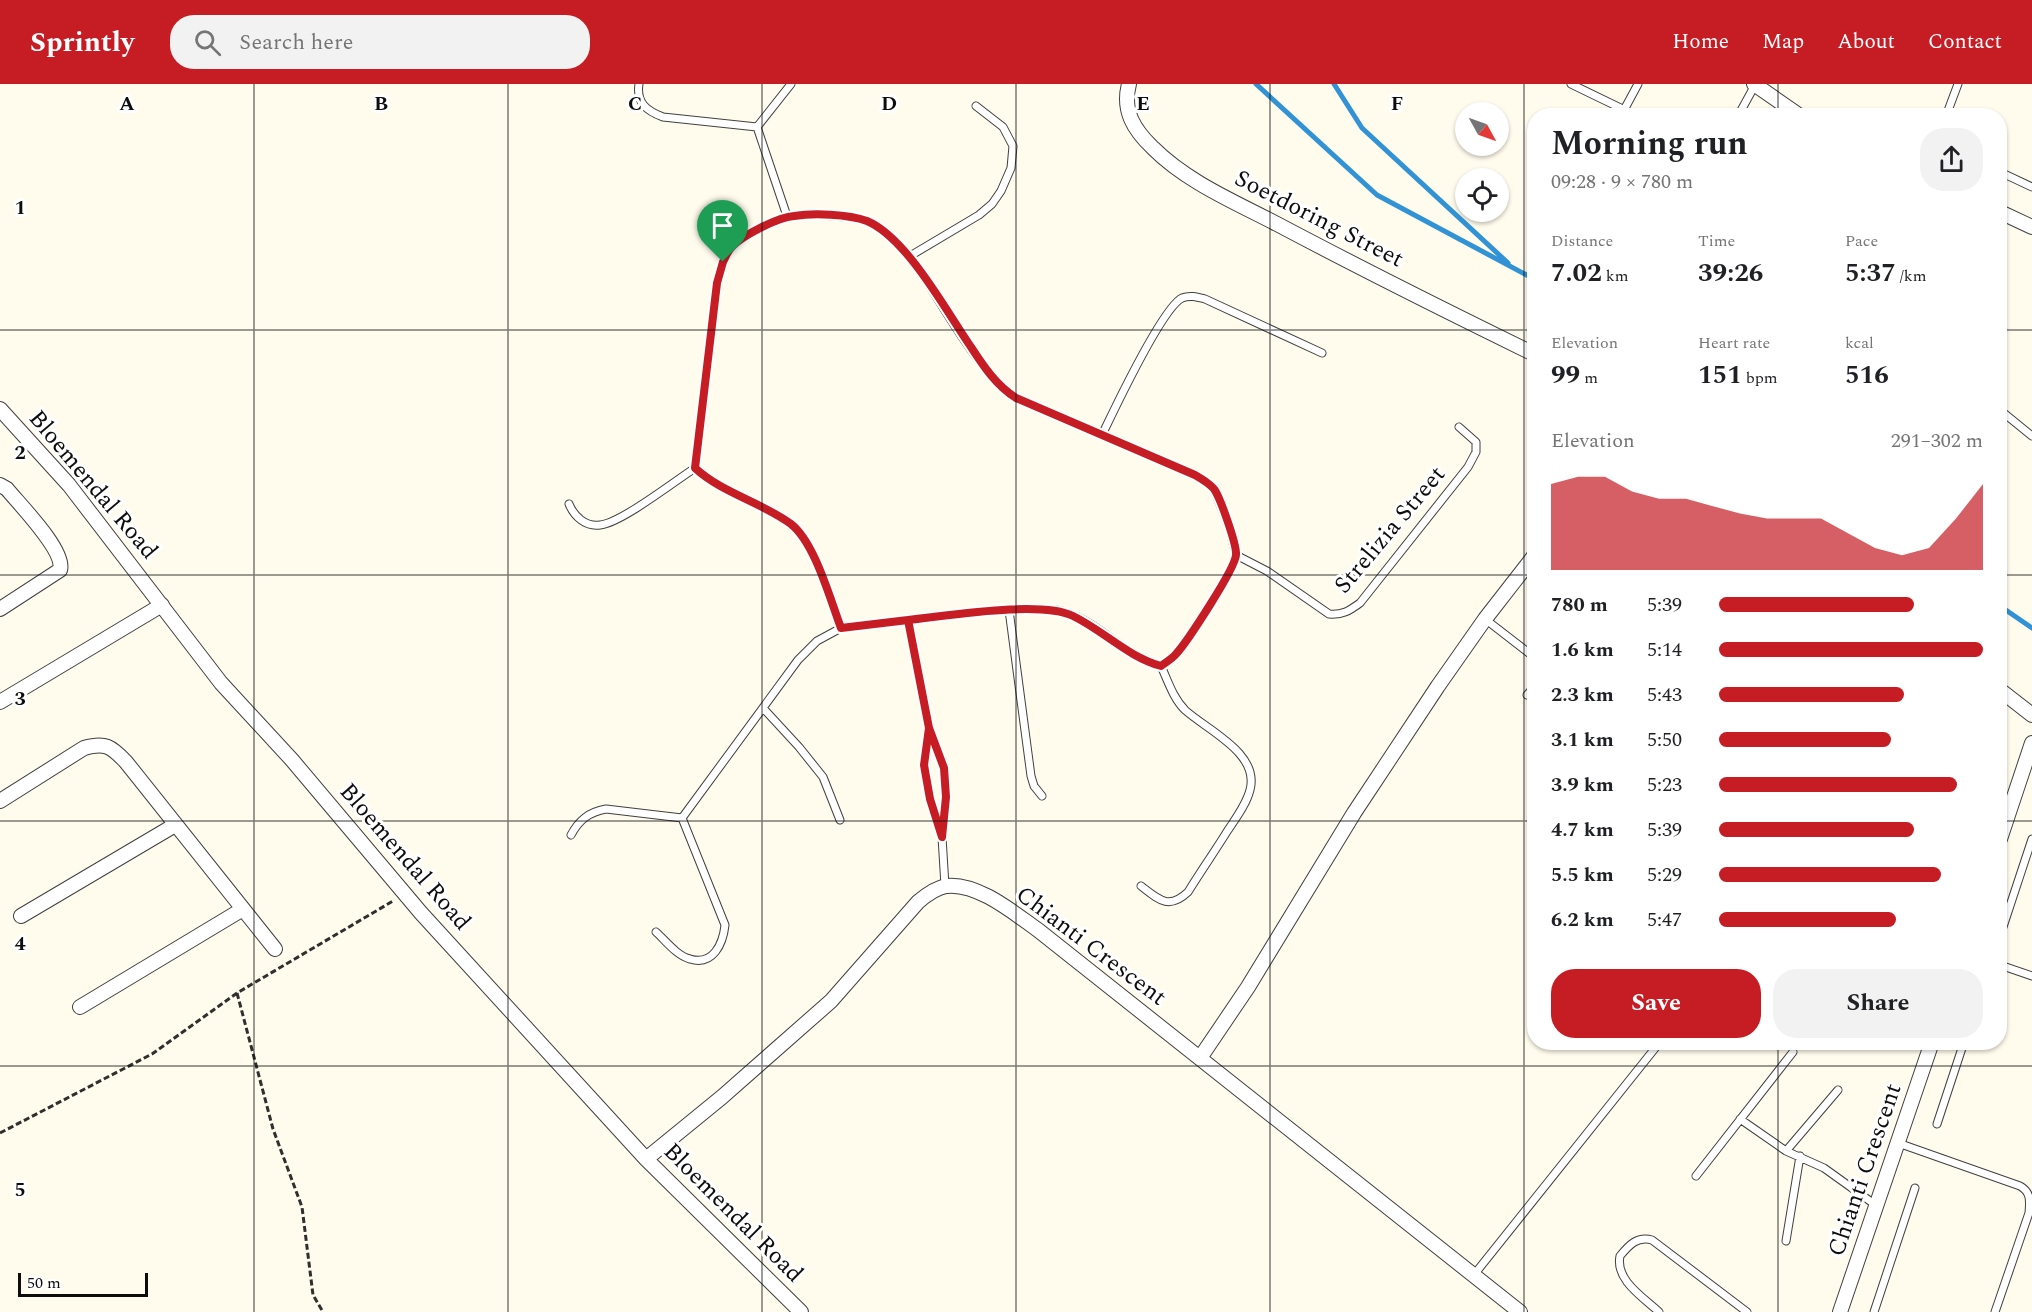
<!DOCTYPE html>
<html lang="en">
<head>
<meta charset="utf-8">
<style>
	body { margin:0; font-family:Spectral,serif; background:#f2f2f2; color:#202124; height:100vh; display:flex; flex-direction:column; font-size:22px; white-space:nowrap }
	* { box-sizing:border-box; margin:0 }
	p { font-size:20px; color:#757577 }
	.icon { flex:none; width:33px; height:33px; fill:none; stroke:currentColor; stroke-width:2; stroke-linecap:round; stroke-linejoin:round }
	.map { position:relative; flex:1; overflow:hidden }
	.drawer { position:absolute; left:1527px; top:24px; width:480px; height:942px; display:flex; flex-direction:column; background:#fff; border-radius:24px; box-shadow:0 2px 4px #0004 }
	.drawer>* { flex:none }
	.needle { width:39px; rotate:130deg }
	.fabs { position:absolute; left:1455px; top:18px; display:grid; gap:12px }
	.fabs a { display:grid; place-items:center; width:54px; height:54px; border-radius:50%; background:#fff; box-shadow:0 2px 4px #0004; font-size:30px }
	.scale { position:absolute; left:18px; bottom:15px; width:130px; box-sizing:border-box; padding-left:6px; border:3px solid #0d0d0d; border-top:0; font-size:16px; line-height:21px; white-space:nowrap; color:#0d0d0d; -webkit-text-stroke:4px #fff; paint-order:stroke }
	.pin { position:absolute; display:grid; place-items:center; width:51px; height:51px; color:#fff; margin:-62px -26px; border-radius:50% 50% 50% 0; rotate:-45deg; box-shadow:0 0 6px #0007 }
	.pin .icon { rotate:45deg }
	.round { display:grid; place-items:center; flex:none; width:63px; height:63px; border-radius:24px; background:#f2f2f2 }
	.summary { display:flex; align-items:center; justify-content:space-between; height:102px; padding:0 24px }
	h1 { font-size:33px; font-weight:700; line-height:45px }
	.metrics { display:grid; grid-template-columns:repeat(3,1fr); gap:9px; height:102px; padding:6px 24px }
	.metrics div { display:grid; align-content:center }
	.metrics b { font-size:26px; font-weight:700 }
	.metrics small { font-size:16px; font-weight:400 }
	.metrics p { font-size:16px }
	.chart { height:168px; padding:12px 24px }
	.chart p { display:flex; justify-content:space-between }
	.chart svg { width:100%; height:108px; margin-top:6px; fill:#c61c24; opacity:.7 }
	.action { display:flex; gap:12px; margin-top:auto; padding:12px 24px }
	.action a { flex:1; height:69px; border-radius:24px; background:#c61c24; color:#fff; font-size:24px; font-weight:700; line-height:69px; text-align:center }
	.action a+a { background:#f2f2f2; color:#202124 }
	ul { padding:0 24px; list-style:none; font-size:20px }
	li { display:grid; grid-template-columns:96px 72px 1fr; align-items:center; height:45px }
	li i { height:15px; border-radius:8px; background:#c61c24 }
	header { display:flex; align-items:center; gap:36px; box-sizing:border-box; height:84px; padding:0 30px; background:#c61c24; color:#fff }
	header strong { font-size:28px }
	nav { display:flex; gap:33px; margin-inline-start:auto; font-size:21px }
	.search { width:420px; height:54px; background:#f2f2f2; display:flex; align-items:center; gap:15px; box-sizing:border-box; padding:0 21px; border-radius:24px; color:#757577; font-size:22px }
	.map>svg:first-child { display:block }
</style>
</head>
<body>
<header>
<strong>Sprintly</strong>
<div class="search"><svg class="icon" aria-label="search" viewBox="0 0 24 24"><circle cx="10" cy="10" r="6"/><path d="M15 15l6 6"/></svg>Search here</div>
<nav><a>Home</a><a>Map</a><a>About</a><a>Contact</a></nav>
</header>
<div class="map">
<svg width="2032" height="1228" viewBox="0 0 2032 1228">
	<rect width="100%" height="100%" fill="#fffced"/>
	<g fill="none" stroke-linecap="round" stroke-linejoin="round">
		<!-- stream -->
		<path stroke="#3193d6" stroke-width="5" d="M1256,0L1377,111L1534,195
			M1334,0L1362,44L1508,179
			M2000,522L2032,544"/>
		<!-- lane casing -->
		<g stroke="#404040" stroke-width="9">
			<path id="lane" d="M639,0C636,19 647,27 663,33L757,43
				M1571,0L1637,32
				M1624,26L1638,0
				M1738,32L1755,1
				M1946,32L1958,0
				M2000,88L2032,103
				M787,132L757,43L791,0
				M910,172L979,131L992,120L1001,107L1011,84L1013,62L1003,43L976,22
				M2000,193L2001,189
				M2000,326L2032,352
				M1102,351C1114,326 1162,224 1182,214C1190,211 1197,213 1205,215L1322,269
				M695,384L717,199C720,188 723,175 730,165C738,155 764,142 777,137C795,129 812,130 831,132C842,133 856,133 867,137C892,148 910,173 925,195C948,230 982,292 1016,314L1195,391L1214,405L1229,443L1236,471L1227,493L1184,559L1174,572L1161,582
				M695,384C723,409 761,418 791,440C815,459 830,515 841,544
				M569,420C574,432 585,443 600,441C621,439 675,397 695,384
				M1236,471L1267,487L1329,530C1343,531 1349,527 1360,519L1468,383L1476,368V358L1459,343
				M1009,526L1031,692L1034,702L1042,712
				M1485,535L1534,573
				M908,536L929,644L944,684L946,713L942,753L945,802
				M1527,611L1534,603
				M763,624L799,663L823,693L840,736
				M929,647L924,681L930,715L940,747
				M682,734L798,576L817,557L841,544C885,539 929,534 974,529C998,527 1033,522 1056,526C1094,532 1123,571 1161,582
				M571,751C579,736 589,728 606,725L682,734
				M1141,802C1159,816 1169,826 1188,808C1201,787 1215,767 1228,746C1236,734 1246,721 1250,706C1260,669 1207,646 1185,626C1173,614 1168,597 1161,582
				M656,848C665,856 677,872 690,875C713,882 723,860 725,841L682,734
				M2000,852L2032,755
				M2000,881L2032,892
				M1740,1035L1786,1067L1824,1084L1877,1122
				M1937,1040L1964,958
				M1898,1059L2020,1102C2031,1108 2030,1117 2029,1129L1995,1228
				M1786,1067L1838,1006
				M1696,1092L1793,968
				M1786,1157L1800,1072
				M1473,1192L1660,958
				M1659,1228C1643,1213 1615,1196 1620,1172C1629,1161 1637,1152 1652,1156L1747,1228
				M1874,1228L1915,1104"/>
		</g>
		<!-- street casing -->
		<g stroke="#404040" stroke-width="16">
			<path id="street" d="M1129,0C1122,27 1134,46 1153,64C1187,98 1235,118 1277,140C1362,185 1448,228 1534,270
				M1754,0L1800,32
				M2000,128L2032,143
				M0,325L69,401L221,599L292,676L421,829L646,1075L801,1228
				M0,401L7,405C19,420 66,467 60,486L0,525
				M2000,606L2032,631
				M0,618L162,521
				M0,717L84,664C105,658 111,662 126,678L275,865
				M2000,755L2032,659
				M21,832L175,741
				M80,923L243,825
				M1200,974L1248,903L1354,729L1438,602L1485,535L1534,472
				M646,1075L722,1013L831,917L918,818C926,811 936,804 946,802C977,798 1014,829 1038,846L1520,1228
				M1840,1228L1932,958"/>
		</g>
		<!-- path -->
		<path stroke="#2f2f2f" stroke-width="3" stroke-dasharray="6 3" stroke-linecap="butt" d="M237,909L273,1045L302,1123L313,1211L323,1228
			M0,1049L152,970L237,909L393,817"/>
		<!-- lane -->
		<use href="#lane" stroke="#fff" stroke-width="7"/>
		<!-- street -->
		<use href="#street" stroke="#fff" stroke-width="14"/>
	</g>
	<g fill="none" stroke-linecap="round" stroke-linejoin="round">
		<!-- route casing -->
		<g stroke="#fff" stroke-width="12">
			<path id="route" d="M723,178L717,199L695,384C722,409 761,418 791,440C815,459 830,515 841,544L908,536L929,644L944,684L946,713L942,753L930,715L924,681L929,644L908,536C947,532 1040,516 1073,532C1104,547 1128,573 1161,582C1166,578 1172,575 1176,570C1187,558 1235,485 1236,471C1237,461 1220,413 1214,405C1209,399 1202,395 1195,391L1016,314C996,301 984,283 971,263C946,227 907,154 867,137C848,130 813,129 794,132C778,133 739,153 730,165C727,169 725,174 723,178"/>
		</g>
		<!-- route -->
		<use href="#route" stroke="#c61c24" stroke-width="8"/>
	</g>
	<!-- grid -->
	<path fill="none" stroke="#0d0d0d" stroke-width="1.5" stroke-opacity="0.55" d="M254,0V1228M508,0V1228M762,0V1228M1016,0V1228M1270,0V1228M1524,0V1228M1778,0V32M0,246H1534M2000,246H2032M0,491H1534M2000,491H2032M0,737H1534M2000,737H2032M1778,958V1228M0,982H2032"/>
	<g text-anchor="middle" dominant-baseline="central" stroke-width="6" stroke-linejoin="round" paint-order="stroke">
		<!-- street labels -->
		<g font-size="24" fill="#0d0d0d" stroke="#fff">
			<text transform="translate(1319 135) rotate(27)">Soetdoring Street</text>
			<text transform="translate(93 401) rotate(50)">Bloemendal Road</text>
			<text transform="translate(1390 446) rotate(-50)">Strelizia Street</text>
			<text transform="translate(405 773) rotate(49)">Bloemendal Road</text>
			<text transform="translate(1091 862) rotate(37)">Chianti Crescent</text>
			<text transform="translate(1865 1086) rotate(-71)">Chianti Crescent</text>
			<text transform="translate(733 1129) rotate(45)">Bloemendal Road</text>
		</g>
	</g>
	<g font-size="20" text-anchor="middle" font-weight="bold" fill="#0d0d0d" stroke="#fff" stroke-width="6" stroke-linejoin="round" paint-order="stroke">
		<text x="127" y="26">A</text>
		<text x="381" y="26">B</text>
		<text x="635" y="26">C</text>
		<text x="889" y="26">D</text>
		<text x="1143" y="26">E</text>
		<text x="1397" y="26">F</text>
		<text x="20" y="130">1</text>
		<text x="20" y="375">2</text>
		<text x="20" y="621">3</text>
		<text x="20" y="866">4</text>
		<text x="20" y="1112">5</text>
	</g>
</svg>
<div class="fabs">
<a><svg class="needle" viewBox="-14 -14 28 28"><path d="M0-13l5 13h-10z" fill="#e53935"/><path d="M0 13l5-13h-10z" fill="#757577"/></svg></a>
<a><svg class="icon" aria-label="locate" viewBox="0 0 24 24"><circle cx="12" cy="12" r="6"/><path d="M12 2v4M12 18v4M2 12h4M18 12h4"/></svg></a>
</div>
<div class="scale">50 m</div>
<div class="pin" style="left:723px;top:178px;background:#1e9e55"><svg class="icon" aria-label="arrive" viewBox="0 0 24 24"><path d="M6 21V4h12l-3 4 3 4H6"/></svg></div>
<section class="drawer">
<div class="summary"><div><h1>Morning run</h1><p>09:28 · 9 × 780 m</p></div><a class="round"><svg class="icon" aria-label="share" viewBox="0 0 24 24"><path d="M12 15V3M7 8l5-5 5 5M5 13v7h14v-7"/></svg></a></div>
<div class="metrics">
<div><p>Distance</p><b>7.02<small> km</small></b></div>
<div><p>Time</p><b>39:26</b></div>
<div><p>Pace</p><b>5:37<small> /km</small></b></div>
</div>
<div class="metrics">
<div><p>Elevation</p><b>99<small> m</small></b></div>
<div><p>Heart rate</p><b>151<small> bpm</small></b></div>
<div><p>kcal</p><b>516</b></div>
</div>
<div class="chart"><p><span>Elevation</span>291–302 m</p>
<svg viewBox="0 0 160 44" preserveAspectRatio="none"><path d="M0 44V9L10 6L20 6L30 12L40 15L50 15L60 18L70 21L80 23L90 23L100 23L110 29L120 35L130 38L140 35L150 23L160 9V44z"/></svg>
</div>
<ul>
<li><b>780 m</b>5:39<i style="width:74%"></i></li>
<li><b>1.6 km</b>5:14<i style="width:100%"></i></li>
<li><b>2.3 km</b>5:43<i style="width:70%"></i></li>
<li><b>3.1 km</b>5:50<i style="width:65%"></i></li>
<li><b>3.9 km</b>5:23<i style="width:90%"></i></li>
<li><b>4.7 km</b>5:39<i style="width:74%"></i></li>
<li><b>5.5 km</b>5:29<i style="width:84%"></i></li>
<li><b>6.2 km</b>5:47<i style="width:67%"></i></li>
</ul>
<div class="action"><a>Save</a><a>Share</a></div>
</section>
</div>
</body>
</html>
